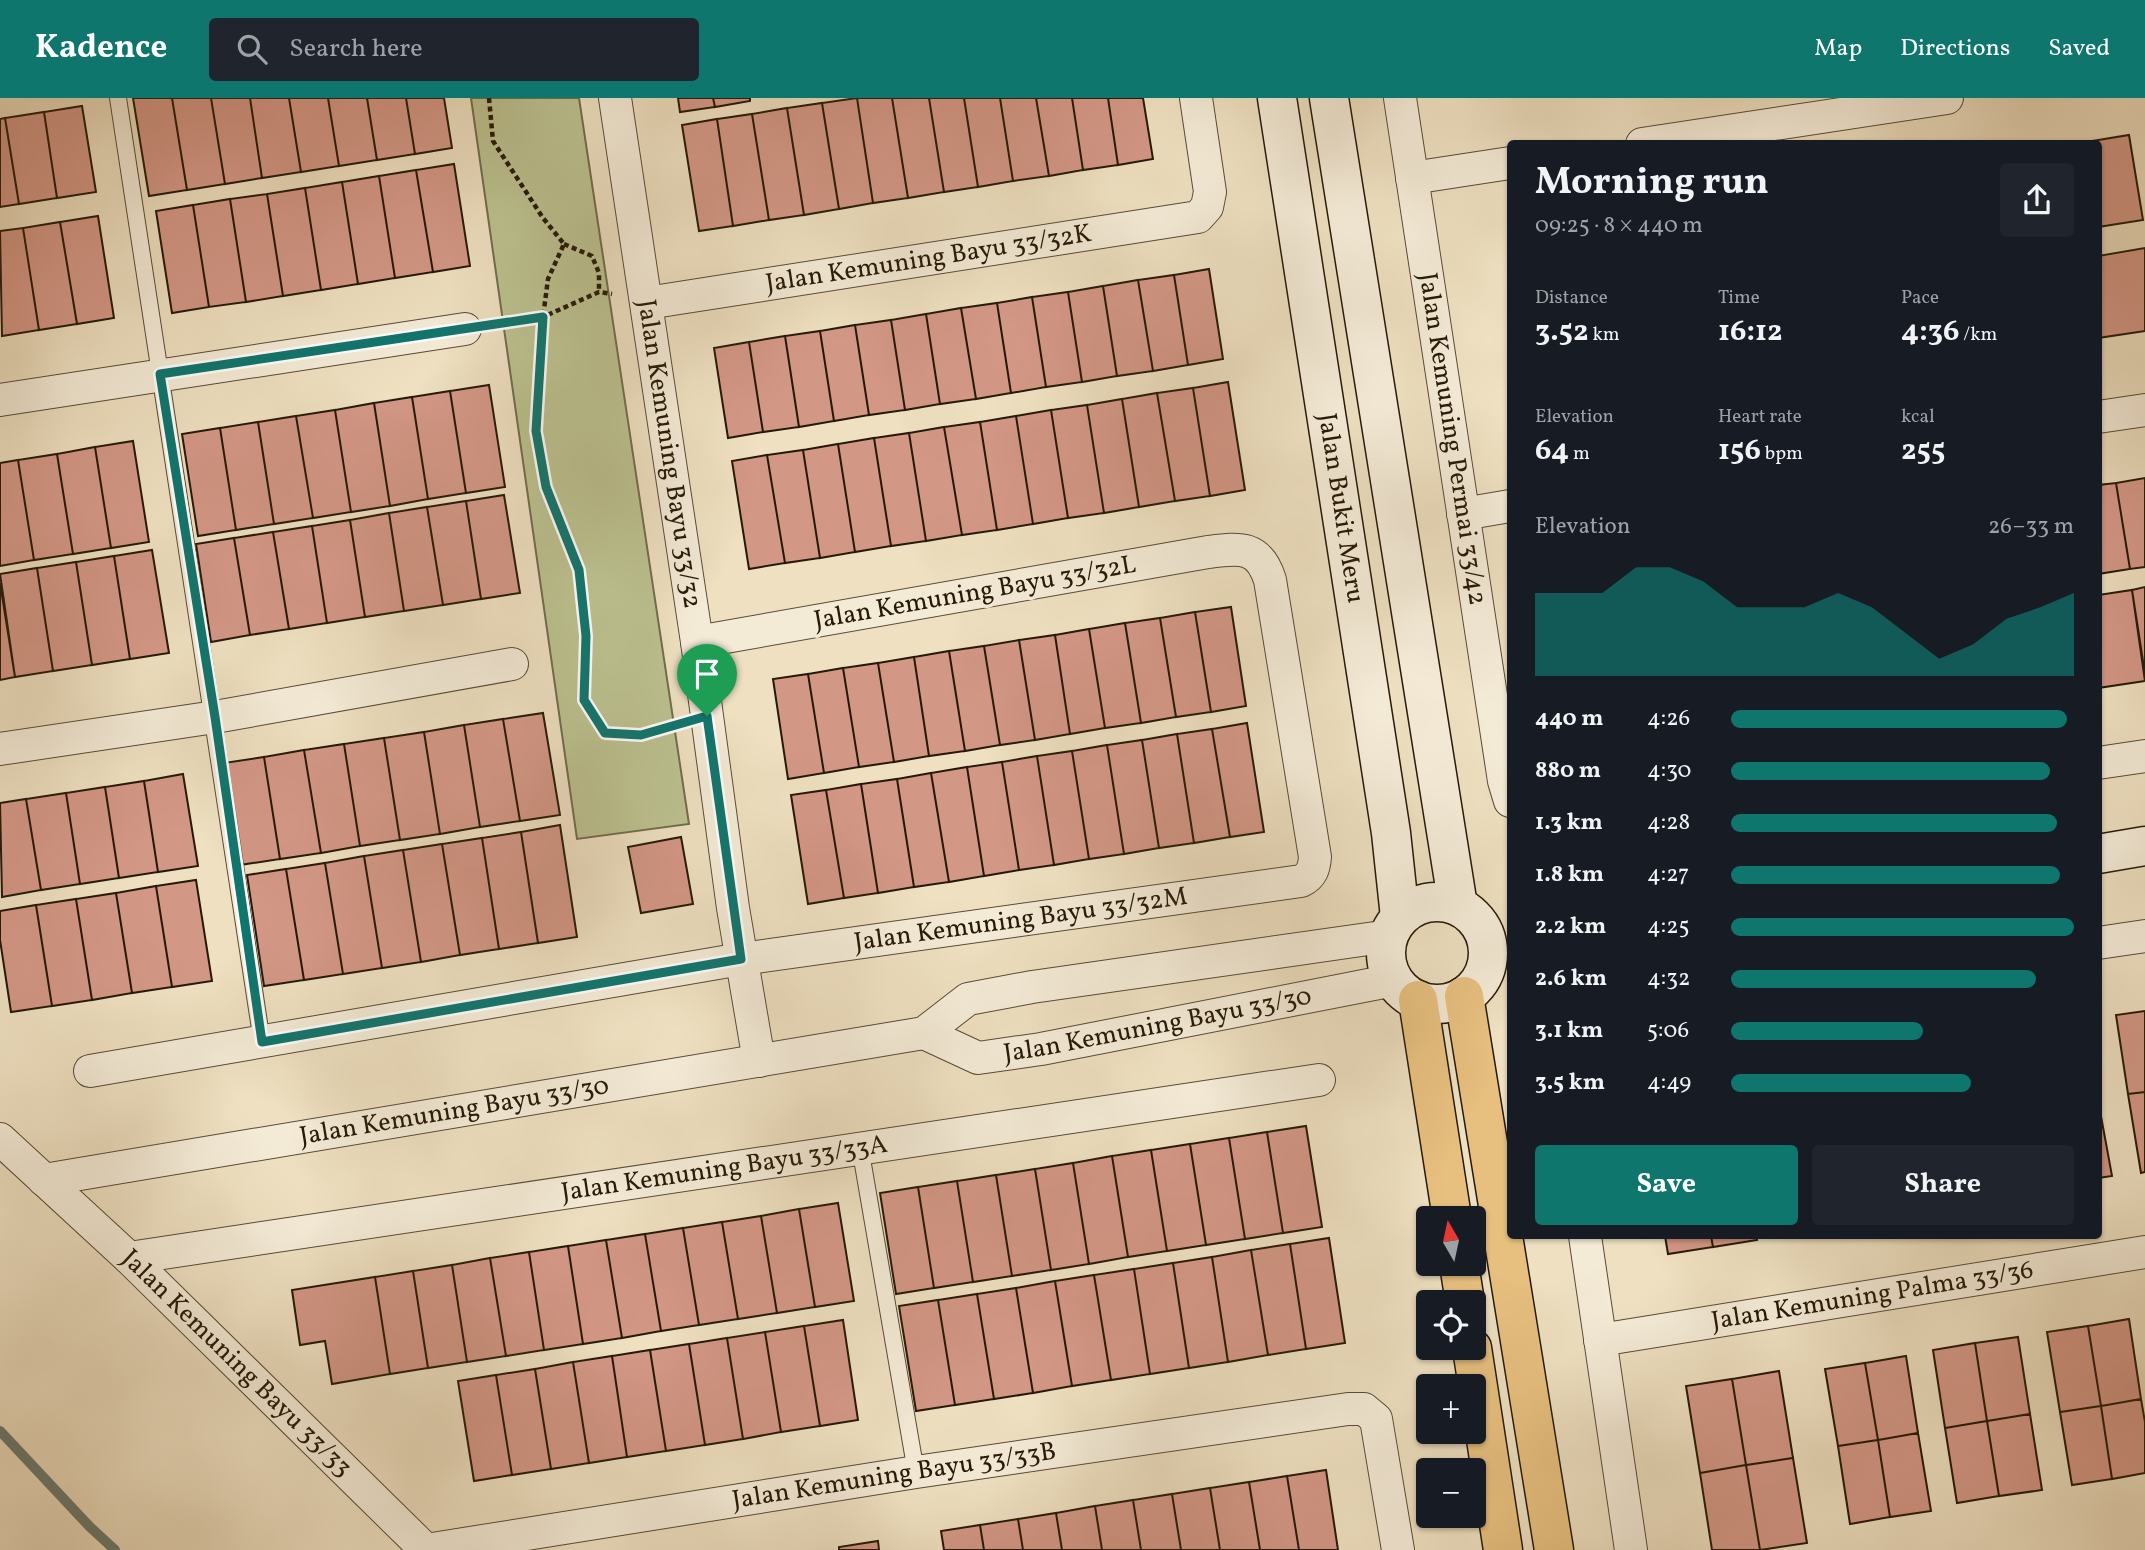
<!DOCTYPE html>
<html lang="en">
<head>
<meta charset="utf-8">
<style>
	body { margin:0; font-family:Vollkorn,serif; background:#20242c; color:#f1f3f6; height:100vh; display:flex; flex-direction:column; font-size:26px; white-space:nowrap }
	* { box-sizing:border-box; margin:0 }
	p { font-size:23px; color:#9ea1a6 }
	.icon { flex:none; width:38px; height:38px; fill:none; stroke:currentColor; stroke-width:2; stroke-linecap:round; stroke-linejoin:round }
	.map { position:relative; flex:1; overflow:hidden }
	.panel { position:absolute; left:1507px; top:42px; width:595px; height:1099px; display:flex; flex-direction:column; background:#171b24; border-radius:7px; box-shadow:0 2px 5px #0004 }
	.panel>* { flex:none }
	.needle { width:46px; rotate:351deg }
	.buttons { position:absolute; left:1416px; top:1108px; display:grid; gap:14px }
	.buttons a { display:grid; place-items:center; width:70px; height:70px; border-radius:7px; background:#171b24; box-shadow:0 2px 5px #0004; font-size:35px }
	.pin { position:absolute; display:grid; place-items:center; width:60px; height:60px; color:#fff; margin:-72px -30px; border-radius:50% 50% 50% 0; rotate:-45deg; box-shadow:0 0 7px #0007 }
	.pin .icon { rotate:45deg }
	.round { display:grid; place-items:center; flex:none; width:74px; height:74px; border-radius:7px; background:#20242c }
	.summary { display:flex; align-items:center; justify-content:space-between; height:119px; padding:0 28px }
	h1 { font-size:38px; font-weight:700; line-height:52px }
	.figures { display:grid; grid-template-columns:repeat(3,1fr); gap:10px; height:119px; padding:7px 28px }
	.figures div { display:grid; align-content:center }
	.figures b { font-size:30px; font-weight:700 }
	.figures small { font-size:19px; font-weight:400 }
	.figures p { font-size:19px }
	.chart { height:196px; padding:14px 28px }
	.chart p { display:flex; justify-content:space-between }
	.chart svg { width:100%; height:126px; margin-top:7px; fill:#0f766e; opacity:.7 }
	.primary-button { display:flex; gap:14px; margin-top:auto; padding:14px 28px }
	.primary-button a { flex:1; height:80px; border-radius:7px; background:#0f766e; color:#fff; font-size:28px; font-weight:700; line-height:80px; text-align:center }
	.primary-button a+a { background:#20242c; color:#f1f3f6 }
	ul { padding:0 28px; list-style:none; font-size:23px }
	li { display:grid; grid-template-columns:112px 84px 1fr; align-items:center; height:52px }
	li i { height:18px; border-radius:9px; background:#0f766e }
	header { display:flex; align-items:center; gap:42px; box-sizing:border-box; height:98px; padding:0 35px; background:#0f766e; color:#fff }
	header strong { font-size:33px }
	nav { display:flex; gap:38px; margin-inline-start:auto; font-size:24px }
	.search { width:490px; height:63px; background:#20242c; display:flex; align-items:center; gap:18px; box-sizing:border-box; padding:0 24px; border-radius:7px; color:#9ea1a6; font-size:26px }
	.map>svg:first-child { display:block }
</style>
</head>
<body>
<header>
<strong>Kadence</strong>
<div class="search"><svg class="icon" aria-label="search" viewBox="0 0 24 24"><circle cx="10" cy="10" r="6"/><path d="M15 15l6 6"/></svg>Search here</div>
<nav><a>Map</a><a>Directions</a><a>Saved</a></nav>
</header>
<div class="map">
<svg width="2145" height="1452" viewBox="0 0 2145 1452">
	<rect width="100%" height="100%" fill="#eee0c1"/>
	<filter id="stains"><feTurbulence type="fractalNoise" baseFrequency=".00286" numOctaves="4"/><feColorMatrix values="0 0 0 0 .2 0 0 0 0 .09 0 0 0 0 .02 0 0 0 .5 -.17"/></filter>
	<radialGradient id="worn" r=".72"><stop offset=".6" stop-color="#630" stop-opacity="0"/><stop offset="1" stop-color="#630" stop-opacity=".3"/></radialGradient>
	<!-- green -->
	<path fill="#bcc190" stroke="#716d4c" stroke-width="2" d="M471,0H579L689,726L577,741Z"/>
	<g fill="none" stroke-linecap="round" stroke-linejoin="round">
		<!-- stream -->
		<path stroke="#6b7b70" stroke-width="10" d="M0,1333L89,1428L115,1452"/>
	</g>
	<!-- building -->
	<path fill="#d39786" stroke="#261908" stroke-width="2" d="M133,0H172L187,92L149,98Z
		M172,0H211L225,86L187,92Z
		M211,0H250L262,80L225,86Z
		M250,0H289L301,74L262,80Z
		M289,0H328L339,68L301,74Z
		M328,0H367L377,62L339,68Z
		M367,0H406L415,56L377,62Z
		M406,0H444L452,50L415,56Z
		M678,0H713L715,9L680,14Z
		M713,0H750V3L715,9Z
		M857,0H892L908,100L873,105Z
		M857,0L873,105L839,111L822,5Z
		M892,0H929L944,94L908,100Z
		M929,0H964L978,89L944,94Z
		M964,0H1000L1013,83L978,89Z
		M1000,0H1036L1049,78L1013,83Z
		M1036,0H1072L1083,72L1049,78Z
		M1072,0H1108L1118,67L1083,72Z
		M1108,0H1143L1153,61L1118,67Z
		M822,5L839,111L804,117L787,10Z
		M82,8L96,94L57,100L44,14Z
		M787,10L804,117L769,122L752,16Z
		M44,14L57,100L19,106L5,20Z
		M752,16L769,122L733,128L717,21Z
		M5,20L19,106L0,109V21Z
		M717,21L733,128L699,133L682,27Z
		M2129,37L2143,122L2098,129V46H2074Z
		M454,66L470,168L433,174L416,72Z
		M416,72L433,174L395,180L379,78Z
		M379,78L395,180L358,186L342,84Z
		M342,84L358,186L321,192L305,90Z
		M305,90L321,192L283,198L267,96Z
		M267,96L283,198L246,204L230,101Z
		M230,101L246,204L209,209L193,107Z
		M193,107L209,209L172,215L156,113Z
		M98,118L114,220L77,226L60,124Z
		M60,124L77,226L39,232L23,130Z
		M23,130L39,232L2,238L0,133Z
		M2145,150V233L2098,240V158Z
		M1209,171L1223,261L1188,267L1174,177Z
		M1174,177L1188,267L1153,273L1138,182Z
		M1138,182L1153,273L1117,278L1103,188Z
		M1103,188L1117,278L1082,284L1068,194Z
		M1068,194L1082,284L1046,289L1032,199Z
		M1032,199L1046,289L1011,295L997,205Z
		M997,205L1011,295L976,301L961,210Z
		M961,210L976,301L940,306L926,216Z
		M926,216L940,306L905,312L891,222Z
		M891,222L905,312L869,317L855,227Z
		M855,227L869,317L834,323L820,233Z
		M820,233L834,323L799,329L785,238Z
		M785,238L799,329L763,334L749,244Z
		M749,244L763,334L728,340L714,250Z
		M1228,284L1245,392L1210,398L1193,290Z
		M489,287L505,389L466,395L450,293Z
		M1193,290L1210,398L1175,403L1157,295Z
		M450,293L466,395L428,401L412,299Z
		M1157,295L1175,403L1139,409L1122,301Z
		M412,299L428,401L390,408L374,305Z
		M1122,301L1139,409L1104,415L1087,307Z
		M374,305L390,408L351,414L335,312Z
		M1087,307L1104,415L1068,420L1051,312Z
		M335,312L351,414L313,420L296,318Z
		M1051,312L1068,420L1033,426L1016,318Z
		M296,318L313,420L274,426L258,324Z
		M1016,318L1033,426L997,432L980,324Z
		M258,324L274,426L236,432L220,330Z
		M980,324L997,432L962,437L944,329Z
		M944,329L962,437L926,443L909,335Z
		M220,330L236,432L198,438L182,336Z
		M909,335L926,443L891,448L874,340Z
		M874,340L891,448L855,454L838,346Z
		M133,343L149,444L111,450L95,349Z
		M838,346L855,454L820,460L803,352Z
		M95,349L111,450L73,456L57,356Z
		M803,352L820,460L785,465L767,357Z
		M57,356L73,456L34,462L18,362Z
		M767,357L785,465L749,471L732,363Z
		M18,362L34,462L0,468V365Z
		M2145,380V469L2130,471L2116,385Z
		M2116,385L2130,471L2098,476V387Z
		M504,397L520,495L481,501L466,403Z
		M466,403L481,501L443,507L427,409Z
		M427,409L443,507L404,513L389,415Z
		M389,415L404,513L365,519L350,422Z
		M350,422L365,519L327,525L312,428Z
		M312,428L327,525L289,531L273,434Z
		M273,434L289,531L250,537L234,440Z
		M234,440L250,537L211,544L196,446Z
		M152,452L169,555L130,561L114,458Z
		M114,458L130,561L92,567L76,464Z
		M76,464L92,567L53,573L37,470Z
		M37,470L53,573L15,579L0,476Z
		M0,485L15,579L0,582Z
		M2145,489V576L2132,492Z
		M2132,492L2145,583L2098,590V497Z
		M1231,509L1246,608L1211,614L1195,514Z
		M1195,514L1211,614L1176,619L1160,520Z
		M1160,520L1176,619L1141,625L1125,525Z
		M1125,525L1141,625L1105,630L1089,531Z
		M1089,531L1105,630L1070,636L1055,537Z
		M1055,537L1070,636L1035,642L1019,542Z
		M1019,542L1035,642L1000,647L984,548Z
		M984,548L1000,647L965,653L949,553Z
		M949,553L965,653L929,658L914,559Z
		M914,559L929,658L894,664L878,565Z
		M878,565L894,664L859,669L843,570Z
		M843,570L859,669L824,675L808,576Z
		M808,576L824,675L788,681L773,581Z
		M543,615L560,717L520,723L503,621Z
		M503,621L520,723L480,729L464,627Z
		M1247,625L1264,734L1230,739L1212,631Z
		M464,627L480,729L440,736L424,634Z
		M1212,631L1230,739L1194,745L1177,636Z
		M424,634L440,736L400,742L384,640Z
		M1177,636L1194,745L1159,750L1142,642Z
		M384,640L400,742L360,748L344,646Z
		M1142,642L1159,750L1124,756L1107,647Z
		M344,646L360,748L321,755L304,652Z
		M1107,647L1124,756L1089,761L1072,653Z
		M304,652L321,755L280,761L264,659Z
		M1072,653L1089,761L1054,767L1037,658Z
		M1037,658L1054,767L1019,772L1002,664Z
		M264,659L280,761L240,767L224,665Z
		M1002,664L1019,772L984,778L967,669Z
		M967,669L984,778L949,784L931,675Z
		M931,675L949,784L914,789L897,681Z
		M183,676L198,768L158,774L144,683Z
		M897,681L914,789L878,795L861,686Z
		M144,683L158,774L119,780L105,689Z
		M861,686L878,795L844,800L826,692Z
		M105,689L119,780L80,786L66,695Z
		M826,692L844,800L808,806L791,697Z
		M66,695L80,786L41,792L26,701Z
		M26,701L41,792L2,799L0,705Z
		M560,727L577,839L538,845L521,734Z
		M521,734L538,845L499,851L482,740Z
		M681,739L693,806L641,815L628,749Z
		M482,740L499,851L460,857L442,746Z
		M442,746L460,857L421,864L403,752Z
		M403,752L421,864L382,870L364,758Z
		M364,758L382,870L343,876L325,765Z
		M325,765L343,876L304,882L286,771Z
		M286,771L304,882L264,888L247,777Z
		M196,782L212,883L172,889L156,788Z
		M156,788L172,889L132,895L116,795Z
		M116,795L132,895L92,902L76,801Z
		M76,801L92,902L52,908L36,807Z
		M36,807L52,908L11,914L0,842V813Z
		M2145,913V994L2128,996L2116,917Z
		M2145,994V1074L2141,1075L2128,996Z
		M2098,1002L2112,1078L2098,1080Z
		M1306,1028L1322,1129L1283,1135L1267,1034Z
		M1267,1034L1283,1135L1245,1141L1229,1040Z
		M1229,1040L1245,1141L1206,1147L1190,1046Z
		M1190,1046L1206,1147L1167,1153L1151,1052Z
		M1151,1052L1167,1153L1128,1159L1112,1058Z
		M1112,1058L1128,1159L1089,1166L1073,1065Z
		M1073,1065L1089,1166L1051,1172L1035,1071Z
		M1035,1071L1051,1172L1012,1178L996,1077Z
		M996,1077L1012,1178L973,1184L957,1083Z
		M957,1083L973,1184L934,1190L918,1089Z
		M918,1089L934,1190L896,1196L880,1095Z
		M838,1105L854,1203L815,1209L799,1111Z
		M799,1111L815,1209L777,1215L761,1118Z
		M761,1118L777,1215L738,1221L722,1124Z
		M722,1124L738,1221L699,1227L683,1130Z
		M683,1130L699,1227L661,1233L645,1136Z
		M645,1136L661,1233L622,1240L606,1142Z
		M1665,1138H1711L1713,1149L1668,1156Z
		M1711,1138H1756L1757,1142L1713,1149Z
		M1329,1140L1345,1245L1306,1251L1290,1146Z
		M606,1142L622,1240L583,1246L568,1148Z
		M1290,1146L1306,1251L1268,1257L1251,1152Z
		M568,1148L583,1246L544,1252L529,1154Z
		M1251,1152L1268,1257L1228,1264L1212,1159Z
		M529,1154L544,1252L506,1258L490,1160Z
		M1212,1159L1228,1264L1189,1270L1173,1165Z
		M490,1160L506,1258L467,1264L452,1167Z
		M1173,1165L1189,1270L1150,1276L1134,1171Z
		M452,1167L467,1264L428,1270L413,1173Z
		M1134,1171L1150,1276L1111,1282L1094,1177Z
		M413,1173L428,1270L390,1276L375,1179Z
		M1094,1177L1111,1282L1072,1288L1055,1183Z
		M375,1179L390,1276L332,1286L325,1243L300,1247L292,1192Z
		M1055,1183L1072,1288L1033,1295L1016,1190Z
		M1016,1190L1033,1295L994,1301L977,1196Z
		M977,1196L994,1301L955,1307L938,1202Z
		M938,1202L955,1307L916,1313L899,1208Z
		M2129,1221L2141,1301L2101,1308L2088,1228Z
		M843,1222L858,1322L820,1328L804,1228Z
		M804,1228L820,1328L781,1334L765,1234Z
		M2088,1228L2101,1308L2060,1314L2047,1234Z
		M765,1234L781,1334L743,1341L727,1240Z
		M2018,1239L2030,1316L1987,1323L1975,1245Z
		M727,1240L743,1341L705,1347L689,1246Z
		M1975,1245L1987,1323L1945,1330L1933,1252Z
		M689,1246L705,1347L666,1353L650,1252Z
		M650,1252L666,1353L627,1359L612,1258Z
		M612,1258L627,1359L589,1365L573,1264Z
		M1906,1258L1918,1335L1878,1342L1865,1265Z
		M573,1264L589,1365L551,1371L535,1271Z
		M1865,1265L1878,1342L1838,1348L1825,1271Z
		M535,1271L551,1371L512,1377L496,1277Z
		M1779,1273L1793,1360L1746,1367L1732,1281Z
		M496,1277L512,1377L474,1383L458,1283Z
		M1732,1281L1746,1367L1700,1375L1686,1288Z
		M2141,1301L2145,1324V1375L2112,1381L2101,1308Z
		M2101,1308L2112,1381L2072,1387L2060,1314Z
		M2030,1316L2042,1392L1999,1398L1987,1323Z
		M1987,1323L1999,1398L1957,1405L1945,1330Z
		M1918,1335L1931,1413L1890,1419L1878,1342Z
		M1878,1342L1890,1419L1850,1426L1838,1348Z
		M1793,1360L1807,1445L1760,1452L1746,1367Z
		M1746,1367L1760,1452H1712L1700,1375Z
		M1326,1372L1338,1452H1299L1287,1378Z
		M1287,1378L1299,1452H1260L1249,1384Z
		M1249,1384L1260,1452H1220L1210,1390Z
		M1210,1390L1220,1452H1181L1172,1396Z
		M1172,1396L1181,1452H1141L1133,1402Z
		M1133,1402L1141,1452H1102L1095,1408Z
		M1095,1408L1102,1452H1062L1056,1415Z
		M1056,1415L1062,1452H1023L1018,1421Z
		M1018,1421L1023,1452H984L980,1427Z
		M980,1427L984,1452H944L941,1433Z
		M878,1443L879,1452H839V1449Z"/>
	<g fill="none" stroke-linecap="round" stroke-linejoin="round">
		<!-- service casing -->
		<g stroke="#584b36" stroke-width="18">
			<path id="service" d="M118,0L262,944
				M860,1049L916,1374"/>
		</g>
		<!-- minor casing -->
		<g stroke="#584b36" stroke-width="34">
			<g id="minor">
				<path id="s1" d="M615,0L697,544L733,810L759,963"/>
				<path id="s2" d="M1400,0L1504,683L1510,703"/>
				<path d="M1642,46L1947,0"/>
				<path d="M1412,80L1510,65"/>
				<path id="s3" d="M647,205L1198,119L1207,109L1210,94L1196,0"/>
				<path d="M0,302L465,231"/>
				<path d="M2098,319L2145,312"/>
				<path d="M1463,416L1510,408"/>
				<path d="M0,651L215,619L512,566"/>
				<path d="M2098,665L2145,658"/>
				<path d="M2098,845L2145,838"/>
				<path id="s4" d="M924,935L978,960L1041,951L1394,882"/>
				<path id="s5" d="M90,973L741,861L1301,783C1312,778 1314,770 1315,759L1270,482C1259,447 1240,450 1208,454L697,544"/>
				<path id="s6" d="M0,1041L129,1160L426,1452"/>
				<path id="s7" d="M44,1082L924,935L968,901L1032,889L1389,838"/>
				<path d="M1585,1138L1631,1452"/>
				<path id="s8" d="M129,1160L1319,982"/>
				<path id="s9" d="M1600,1242L2145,1154"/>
				<path id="s10" d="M426,1452L916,1374L1348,1311H1364L1376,1321L1398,1452"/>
			</g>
		</g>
		<!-- secondary casing -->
		<g stroke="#261908" stroke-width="41">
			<g id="secondary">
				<path id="s11" d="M1277,0L1391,735L1400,819"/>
				<path d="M1329,0L1458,808"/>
				<path d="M2098,756L2145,748"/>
				<circle cx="1437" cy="855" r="51"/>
			</g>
		</g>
		<!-- primary casing -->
		<g stroke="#261908" stroke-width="41">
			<path id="primary" d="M1464,898L1554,1452
				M1418,902L1452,1120
				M1459,1166L1465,1204
				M1472,1250L1503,1452"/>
		</g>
		<!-- path -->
		<path stroke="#261908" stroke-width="4.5" stroke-dasharray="5 3.5" stroke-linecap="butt" d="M489,0L493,43L543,120L564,146L548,181L543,219L536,333L546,389L579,472L585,538L584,602L605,635L641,637L676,627
			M564,146L592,158L599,175V194
			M498,226L543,219L599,194L612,196"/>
		<!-- service -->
		<use href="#service" stroke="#f4ebd7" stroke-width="16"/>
		<!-- minor -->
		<use href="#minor" stroke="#f4ebd7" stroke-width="32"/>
		<!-- secondary -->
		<use href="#secondary" stroke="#f4ebd7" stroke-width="38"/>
		<!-- primary -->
		<use href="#primary" stroke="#e7c080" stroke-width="38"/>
	</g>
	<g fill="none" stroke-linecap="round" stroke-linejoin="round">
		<!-- route casing -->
		<g stroke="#fff" stroke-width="14">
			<path id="route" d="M543,219L536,333L546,389L579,472L586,538L584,602L605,635L641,637L707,618L741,861L262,944L215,619L160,276Z"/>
		</g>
		<!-- route -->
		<use href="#route" stroke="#0f766e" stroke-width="9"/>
	</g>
	<g text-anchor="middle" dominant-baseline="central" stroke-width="7" stroke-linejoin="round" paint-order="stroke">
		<!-- street labels -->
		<g font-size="26" fill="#261908" stroke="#f4ebd7">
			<text stroke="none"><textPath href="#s3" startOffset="285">Jalan Kemuning Bayu 33/32K</textPath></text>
			<text stroke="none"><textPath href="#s2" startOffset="345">Jalan Kemuning Permai 33/42</textPath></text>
			<text stroke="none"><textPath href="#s1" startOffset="360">Jalan Kemuning Bayu 33/32</textPath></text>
			<text stroke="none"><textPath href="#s11" startOffset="415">Jalan Bukit Meru</textPath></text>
			<text transform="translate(975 495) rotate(-10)">Jalan Kemuning Bayu 33/32L</text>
			<text stroke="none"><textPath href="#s5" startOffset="943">Jalan Kemuning Bayu 33/32M</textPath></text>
			<text stroke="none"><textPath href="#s4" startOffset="242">Jalan Kemuning Bayu 33/30</textPath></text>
			<text stroke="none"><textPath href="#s7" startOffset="416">Jalan Kemuning Bayu 33/30</textPath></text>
			<text stroke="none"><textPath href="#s8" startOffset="602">Jalan Kemuning Bayu 33/33A</textPath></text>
			<text stroke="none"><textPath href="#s9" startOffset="276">Jalan Kemuning Palma 33/36</textPath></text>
			<text stroke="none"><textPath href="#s6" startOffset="326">Jalan Kemuning Bayu 33/33</textPath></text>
			<text stroke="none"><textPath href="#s10" startOffset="474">Jalan Kemuning Bayu 33/33B</textPath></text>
		</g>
	</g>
	<rect width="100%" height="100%" filter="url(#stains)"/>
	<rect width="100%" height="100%" fill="url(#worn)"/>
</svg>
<div class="buttons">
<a><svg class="needle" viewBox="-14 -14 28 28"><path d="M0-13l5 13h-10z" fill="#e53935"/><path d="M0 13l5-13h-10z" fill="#9ea1a6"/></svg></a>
<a><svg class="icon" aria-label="locate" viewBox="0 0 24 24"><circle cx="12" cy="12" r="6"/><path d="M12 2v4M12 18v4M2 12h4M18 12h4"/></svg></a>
<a>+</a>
<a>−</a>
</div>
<div class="pin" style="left:707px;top:618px;background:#1e9e55"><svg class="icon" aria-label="arrive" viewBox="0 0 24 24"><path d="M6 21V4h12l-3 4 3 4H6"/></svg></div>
<section class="panel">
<div class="summary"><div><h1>Morning run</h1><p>09:25 · 8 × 440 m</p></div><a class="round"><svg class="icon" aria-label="share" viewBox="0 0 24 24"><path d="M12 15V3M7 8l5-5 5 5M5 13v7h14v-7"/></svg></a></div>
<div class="figures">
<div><p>Distance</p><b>3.52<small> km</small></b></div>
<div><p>Time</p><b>16:12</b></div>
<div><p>Pace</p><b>4:36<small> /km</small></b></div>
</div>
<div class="figures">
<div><p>Elevation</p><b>64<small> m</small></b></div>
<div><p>Heart rate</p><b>156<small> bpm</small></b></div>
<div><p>kcal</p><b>255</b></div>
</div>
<div class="chart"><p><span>Elevation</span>26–33 m</p>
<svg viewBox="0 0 160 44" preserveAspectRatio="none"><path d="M0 44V15L10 15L20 15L30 6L40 6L50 11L60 20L70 20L80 20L90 15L100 20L110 29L120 38L130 33L140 24L150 20L160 15V44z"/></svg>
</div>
<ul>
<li><b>440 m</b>4:26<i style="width:98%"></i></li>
<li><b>880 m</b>4:30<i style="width:93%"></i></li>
<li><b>1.3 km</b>4:28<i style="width:95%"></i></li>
<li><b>1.8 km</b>4:27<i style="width:96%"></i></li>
<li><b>2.2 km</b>4:25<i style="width:100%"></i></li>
<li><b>2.6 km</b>4:32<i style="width:89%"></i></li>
<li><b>3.1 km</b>5:06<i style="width:56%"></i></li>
<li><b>3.5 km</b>4:49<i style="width:70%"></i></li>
</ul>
<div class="primary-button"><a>Save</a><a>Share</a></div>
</section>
</div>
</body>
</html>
